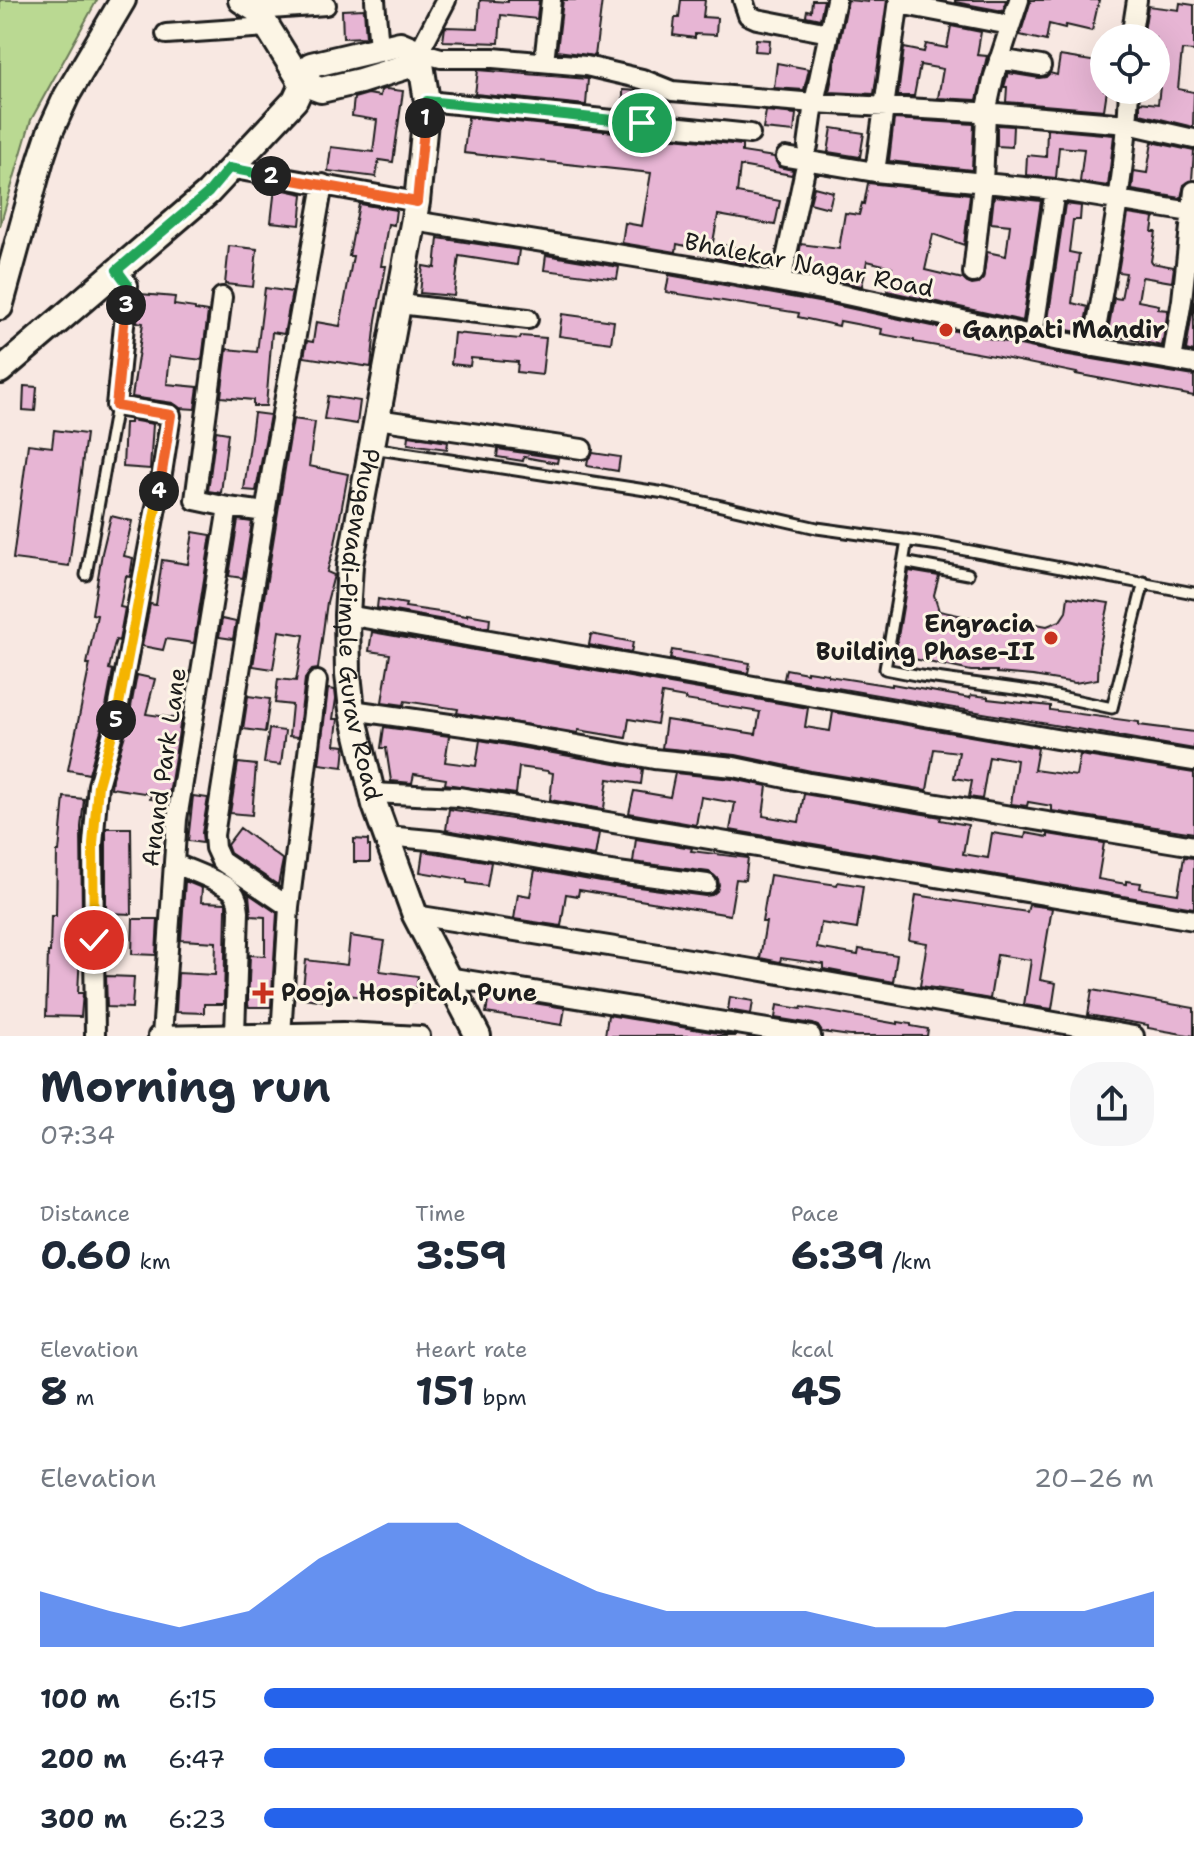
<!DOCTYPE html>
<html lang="en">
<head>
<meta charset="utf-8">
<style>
	body { margin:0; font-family:"Shantell Sans",sans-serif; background:#f6f6f7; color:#1f2937; height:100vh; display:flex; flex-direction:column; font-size:30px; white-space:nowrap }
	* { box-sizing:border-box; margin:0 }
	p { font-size:26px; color:#747a83 }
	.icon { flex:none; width:44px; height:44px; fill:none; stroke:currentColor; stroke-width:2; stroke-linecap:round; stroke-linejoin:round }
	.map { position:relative; height:1036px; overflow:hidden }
	.drawer { display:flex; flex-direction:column; background:#fff; flex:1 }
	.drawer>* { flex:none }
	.buttons { position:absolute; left:1090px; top:24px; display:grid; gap:16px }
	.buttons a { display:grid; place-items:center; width:80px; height:80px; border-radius:50%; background:#fff; box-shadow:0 8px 32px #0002; font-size:40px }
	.pin { position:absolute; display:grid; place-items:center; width:68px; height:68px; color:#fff; margin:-34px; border:4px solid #fff; border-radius:50%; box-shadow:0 2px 8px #0007 }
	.km { position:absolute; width:40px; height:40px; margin:-20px; border-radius:50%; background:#222; color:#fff; font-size:22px; line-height:40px; text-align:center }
	.round { display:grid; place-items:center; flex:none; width:84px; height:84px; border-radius:32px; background:#f6f6f7 }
	.head { display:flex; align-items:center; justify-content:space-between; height:136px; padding:0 40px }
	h1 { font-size:44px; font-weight:700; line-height:60px }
	.figures { display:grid; grid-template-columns:repeat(3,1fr); gap:12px; height:136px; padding:8px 40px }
	.figures div { display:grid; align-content:center }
	.figures b { font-size:40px; font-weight:700 }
	.figures small { font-size:22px; font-weight:400 }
	.figures p { font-size:22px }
	.chart { height:224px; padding:16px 40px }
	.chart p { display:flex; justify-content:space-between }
	.chart svg { width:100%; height:144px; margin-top:8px; fill:#2563eb; opacity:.7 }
	ul { padding:0 40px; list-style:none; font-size:26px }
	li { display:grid; grid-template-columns:128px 96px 1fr; align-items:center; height:60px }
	li i { height:20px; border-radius:10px; background:#2563eb }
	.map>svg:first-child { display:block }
</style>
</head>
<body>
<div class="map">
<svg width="1194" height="1036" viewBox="0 0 1194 1036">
	<rect width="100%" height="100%" fill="#f8e8e2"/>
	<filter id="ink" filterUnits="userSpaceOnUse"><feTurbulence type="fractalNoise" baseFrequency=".0125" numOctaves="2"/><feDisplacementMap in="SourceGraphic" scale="16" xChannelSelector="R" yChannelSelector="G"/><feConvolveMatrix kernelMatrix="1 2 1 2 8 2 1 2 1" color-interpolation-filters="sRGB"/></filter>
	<g filter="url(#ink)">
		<!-- green -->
		<path fill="#bad992" stroke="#6b7a57" stroke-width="2" d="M0,0H97L31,120L0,226Z"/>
		<!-- building -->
		<path fill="#e7b5d4" stroke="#1c1c1c" stroke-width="2" d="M480,0L508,2V0H539L537,19L501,15L499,43L443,41L445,27L478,28Z
			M563,0H602L595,56L557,51Z
			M681,0H705L703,17L717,18L716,35L695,34V38L673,35L675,18H679Z
			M812,0H824L820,19L806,16L807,10L811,11Z
			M848,0L868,2V0H887L874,94L829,92Z
			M955,0H1006L1003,11L955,2Z
			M1031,0H1099L1092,31L1066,25L1065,28L1049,24L1046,41L1020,35Z
			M1180,3L1194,5V51L1182,50L1178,89L1194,92L1193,127L1140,114V102L1158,104L1164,51L1156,50V38H1143L1148,6L1179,10Z
			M364,9L366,37L343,38L342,10Z
			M951,26L981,32L977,55L987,56L977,100L938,98L943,69L920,65L914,96H898L904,48L924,52L926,44L947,48Z
			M756,39L770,40L769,52L755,51Z
			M1060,56L1104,63V90H1107L1104,110L1006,102L1007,87H1004L1008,73L1039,78L1046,77L1050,73L1057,75Z
			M777,63L809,69L804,90L774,88Z
			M478,70L588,79L586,105L475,94Z
			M386,89L403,91L393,162L379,160L376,177L328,171L331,147L373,152L377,120L352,116L354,98L368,94L380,96L381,90Z
			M623,90L639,91L664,101L663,113L623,109Z
			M766,111L796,114L794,132L763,129Z
			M468,117L742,145V152L774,157L779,167L793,170L792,175L740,166L737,193L780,201L775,225L718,215L713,242L688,238L686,246L677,244L676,252L622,243L625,223L642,226L651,173L464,153Z
			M894,119L974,124L972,170L889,161Z
			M997,125L1013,126L1012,147L997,146Z
			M832,128L864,133L860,157L828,152Z
			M1047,129L1114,135L1108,186L1080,182L1084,149L1059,147L1056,178L1026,175L1027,155L1046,157Z
			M1152,142L1194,151L1192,180L1184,185L1181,198L1132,190L1134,171L1147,173Z
			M868,183L970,194L964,245L933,234L925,270L963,279L967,283L972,285L978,284L983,279L987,252L1006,256L1010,225L991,223L994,196L1041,201L1023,321L887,291L892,267L867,261L862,286L795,273L801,244L839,249L845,213L859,215L862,203L864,204Z
			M814,187L833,192L829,208L810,203Z
			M275,188L303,194L300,225L271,222Z
			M359,204L396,210L394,225L388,224L381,266H386L376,320L371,367L304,357L307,341L313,342L316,322L340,326L353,256H349Z
			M1065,204L1081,206L1080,220H1073L1069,252L1079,254L1072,303L1088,307L1083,333L1051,327L1052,321L1048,320Z
			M1128,214L1154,218L1152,232H1156L1151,261L1152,263L1174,267L1172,282L1142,277L1138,301L1159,305L1158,309L1168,310L1162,346L1110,335V337H1107L1114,298L1121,299L1126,273L1118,272Z
			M438,238L519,250L517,265L459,256L454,296L420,293L423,266L435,268Z
			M718,244L769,255L766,268L715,258Z
			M229,246L257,249L253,287L225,284Z
			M546,255L619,267L617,279L544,270Z
			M669,275L835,305L1057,353L1194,376V396L1076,374L1077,373L994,356L914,342V340L881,334L882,329L840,321L839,326L798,317L799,313L666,292Z
			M265,288L292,292L284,334L272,332L266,406H253V400L221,397L227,349L257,352Z
			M140,294L175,297L174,305L195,308V310L208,312L202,360L170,356L167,384L198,387L195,409L180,408L173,403L132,397L143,323L137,322Z
			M1194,301V352L1186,350Z
			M562,314L614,321L611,343L559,336Z
			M454,333L520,339L521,336L546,338L542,375L517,372L518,362L471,358L470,366L451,364Z
			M24,386L37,387L35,411L23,410Z
			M328,396L360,401L357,424L324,419Z
			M254,413L270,415L256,491L244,490Z
			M293,419L315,422L309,466L348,474L335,544L327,572L334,575L327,602L318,669L312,670L305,679L298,737L289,736L292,705L275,703L278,679L296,681L304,635L279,631L273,669L253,666Z
			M130,420L153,424L150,469L123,467L125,423H130Z
			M54,430L86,434L69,566L13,559L28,444L52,447Z
			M216,431L228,433L221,493L208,491Z
			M409,436L448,442L447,449L408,444Z
			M498,449L558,458L557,463L524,457L523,461L497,457Z
			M593,453L620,457L618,471L587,466L588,459Z
			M111,516L132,521L124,556L133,558L130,577L126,576L120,607L125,608L119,641L116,640L114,646L109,669L113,670L103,723L89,774L68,770L90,664H87L97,615L92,614L102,553Z
			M238,520L252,522L243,578L229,576Z
			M193,532L211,535L194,643L166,639L163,650L142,646L150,604L156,605L162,560L188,564Z
			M909,571L939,576L934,595L939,611L1005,625L1020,621L1047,626L1060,621L1066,612L1068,597L1109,603L1099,649L1098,679L1075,683L1033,676L997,673V671H971L895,655Z
			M378,599L406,604L405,607L467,616V614L490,618L489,628L377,608Z
			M222,619L236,622L233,639L219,637Z
			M372,632L808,708L805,727L830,731L833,712L1038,748L1034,770L1076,776L1080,755L1194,773V833L1052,811V806L1028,802L1027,806L1011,804L1017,760L994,756V758L989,757L982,799L969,797L972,781L954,778L959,752L934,749L927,790L811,771L736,755L662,748L666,720L756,734L760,712L685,700V698L662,694L657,724L629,719L626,738L578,730V733L457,713L458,709L405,701L404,705L382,702L390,654L369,651Z
			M591,634L633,642L631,653L589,645Z
			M672,650L750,663L748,673L670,659Z
			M786,669L807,673V671L828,674V676L892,686V684L970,698L971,695L988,697V699L1050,706V710L1139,722V725L1194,732V749L784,679Z
			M137,675L155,679L146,714L181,719L168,801L150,799L151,794L111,788L112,778L127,728Z
			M328,689L335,690L336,699L333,719H338L335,745L345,746L343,767L319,764Z
			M248,696L270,699L265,732L243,729Z
			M384,727L449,736L445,762L476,766L480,740L643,769L641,784L608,779L604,808L603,809L550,800L553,773L548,772V771L519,767L516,794L445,784L446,779L414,774L412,783L391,781L386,748H381Z
			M269,729L285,731L281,765L264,763Z
			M238,763L256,765L252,815L230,813Z
			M675,773L732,779L767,786L763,816L799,822L804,794L941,817L940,820L968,825L963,854L988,858L992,833L1025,838L1026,833L1048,837V834L1104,843L1098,879L1126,884V881L1141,883L1140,888L1178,894L1184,857L1194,858V908L730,830L735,803L701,797L696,825L629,813L634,791L670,797Z
			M193,796L208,798L202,833L203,843L188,841Z
			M64,797L84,799L81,827L82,913L78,993H83L81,1017L46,1016L48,952H50L51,916H56L57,852H59Z
			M449,809L599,833L595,856L446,830Z
			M106,828H131L132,914L106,913Z
			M240,828L283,860L278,885L230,853L227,845Z
			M354,839L368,840V846H370V862H354Z
			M636,839L692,848L691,851L748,858L745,880L736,879L730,915L579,890L578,896L566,894L561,926L514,919L518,894L530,896L535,870L601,882L705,896L712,895L717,891L719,885L718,879L709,872L633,862Z
			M423,851L491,862L487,886L467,883V880L420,872Z
			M770,875L837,885L838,882L863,886L857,929L821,923L817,948L858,955L859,949L897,955L893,982L824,969V964L781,958L780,962L760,958L766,922H762Z
			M185,881L202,888L201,902L226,903V908L224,1004H204V1013L176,1012L178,973L215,975L216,942L181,940Z
			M249,894L277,913L271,1007H249L248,1005L250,955L265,956V917L251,916Z
			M916,895L1027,912L1029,905L1052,908L1040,980L1056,983L1052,1009L1024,1005L1031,960L997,955L990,999L961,994L962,992L920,986L927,943L909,940Z
			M133,919H158L156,955L132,954Z
			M350,936L385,941L380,971L418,976L415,1002L327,993L326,1001L302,998L306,960L347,965Z
			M106,976L134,977L132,1008L107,1007Z
			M1092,990L1194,1008V1036L1148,1028V1025L1088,1015Z
			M489,996L565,1008L562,1025L486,1013Z
			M730,997L753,1001L751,1014L728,1010Z
			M777,1005L801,1009L802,1007L898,1024V1022L911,1024V1026L928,1029L927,1036H850L822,1032L818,1026L813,1024L775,1018Z
			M608,1015L736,1036H605Z"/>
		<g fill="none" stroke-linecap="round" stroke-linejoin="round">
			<!-- lane casing -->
			<g stroke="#1c1c1c" stroke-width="15">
				<path id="lane" d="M372,448L665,493L817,528L939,545L1194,593
					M907,540L885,669L921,676L1037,692L1112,708L1144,582
					M903,562L968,574
					M86,575L116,406"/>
			</g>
			<!-- street casing -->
			<g stroke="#1c1c1c" stroke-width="24">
				<path id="street" d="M375,0L379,48
					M446,0L419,52L441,58H493L586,66L642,79L672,91L814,103L996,113L1128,124L1194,139
					M743,0L748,15L757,19L829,33
					M899,4L1010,25
					M257,10L326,5
					M166,34L267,27
					M1131,38L1137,0
					M999,59L1041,66
					M544,62L551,0
					M427,101L750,134
					M808,146L814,103L836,0
					M786,157L875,172L1055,190
					M229,168L417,202
					M875,172L899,0
					M414,221L702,268L837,293L1059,341L1194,364
					M973,273L983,183L986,113L994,76L1019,0
					M781,282L807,160
					M222,297L195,500L228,507L266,512
					M399,304L528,319
					M1033,336L1055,190L1191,212
					M1093,347C1107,262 1126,176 1129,90
					M1172,360L1182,300L1194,191
					M377,419L582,449
					M347,615L1056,739L1194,761
					M352,710L506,732L654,759L734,767L809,783L1194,846
					M372,793L458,797L1194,920
					M387,836L440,841L603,870L707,884
					M174,863C188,870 224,882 233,892C238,898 238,904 239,911L235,1034
					M289,907L317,681
					M415,915L746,968L1134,1036
					M447,977L811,1036
					M95,1036L93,844L98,785L115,726L160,486L171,415L116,406L128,285L117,270
					M158,1036L343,1032L420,1036
					M162,1036L177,819L228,507
					M281,1036L289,907L221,861L215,848L214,835L272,470L323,184"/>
			</g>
			<!-- secondary casing -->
			<g stroke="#1c1c1c" stroke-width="30">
				<g id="secondary">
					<path d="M241,0L257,10L302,83"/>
					<path id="s1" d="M419,52L427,101L417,202L350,565L347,615L348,674L352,710L375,805L415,915L478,1036"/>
					<path d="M302,83L321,90L360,81L411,65L419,52"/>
					<path d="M0,307L41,159L50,132L67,95L123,0"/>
					<path d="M0,371L208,193L295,100L311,65L400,44L419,52"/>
				</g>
			</g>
			<!-- lane -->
			<use href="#lane" stroke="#fcf5e5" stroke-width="9"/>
			<!-- street -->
			<use href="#street" stroke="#fcf5e5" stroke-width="18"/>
			<!-- secondary -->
			<use href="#secondary" stroke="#fcf5e5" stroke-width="24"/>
		</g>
	</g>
	<g fill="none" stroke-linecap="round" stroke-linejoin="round" filter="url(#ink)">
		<!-- split-1 casing -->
		<g stroke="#fff" stroke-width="16">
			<path id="split-1" d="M425,118L427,101L642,123"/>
		</g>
		<!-- split-2 casing -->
		<g stroke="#fff" stroke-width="16">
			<path id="split-2" d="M271,176L417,202L425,118"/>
		</g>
		<!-- split-3 casing -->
		<g stroke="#fff" stroke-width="16">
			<path id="split-3" d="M126,305L128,285L117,270L208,193L229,168L271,176"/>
		</g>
		<!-- split-4 casing -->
		<g stroke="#fff" stroke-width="16">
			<path id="split-4" d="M126,305L116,406L171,415L159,491"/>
		</g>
		<!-- split-5 casing -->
		<g stroke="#fff" stroke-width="16">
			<path id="split-5" d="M116,720L159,491"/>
		</g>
		<!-- split-6 casing -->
		<g stroke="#fff" stroke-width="16">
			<path id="split-6" d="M94,940L93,844L98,785L116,720"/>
		</g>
		<!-- split-1 -->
		<use href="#split-1" stroke="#22a559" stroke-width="10"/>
		<!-- split-2 -->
		<use href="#split-2" stroke="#f0652b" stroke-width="10"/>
		<!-- split-3 -->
		<use href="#split-3" stroke="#22a559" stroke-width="10"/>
		<!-- split-4 -->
		<use href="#split-4" stroke="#f0652b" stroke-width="10"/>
		<!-- split-5 -->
		<use href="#split-5" stroke="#f5b400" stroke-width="10"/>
		<!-- split-6 -->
		<use href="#split-6" stroke="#f5b400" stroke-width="10"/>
	</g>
	<!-- markers -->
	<g fill="#c8321e" stroke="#fcf5e5" stroke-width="3">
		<circle cx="946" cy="330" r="8"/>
		<circle cx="1051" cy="638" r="8"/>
		<path d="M259 981h8v8h8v8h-8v8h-8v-8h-8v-8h8z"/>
	</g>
	<g text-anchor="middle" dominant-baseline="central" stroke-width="6" stroke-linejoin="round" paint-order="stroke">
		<!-- street labels -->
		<g font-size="24" fill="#1c1c1c" stroke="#fcf5e5">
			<text transform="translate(809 265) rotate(11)">Bhalekar Nagar Road</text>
			<text stroke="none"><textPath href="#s1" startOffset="580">Phugewadi-Pimple Gurav Road</textPath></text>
			<text transform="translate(164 767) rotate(-82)">Anand Park Lane</text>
		</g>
		<!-- poi labels -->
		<g font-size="24" font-weight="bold" fill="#1c1c1c" stroke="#fcf5e5" text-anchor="start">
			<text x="962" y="330">Ganpati Mandir</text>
			<text x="1035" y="624" text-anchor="end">Engracia<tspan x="1035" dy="28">Building Phase-II</tspan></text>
			<text x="281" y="993">Pooja Hospital, Pune</text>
		</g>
	</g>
</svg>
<div class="buttons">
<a><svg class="icon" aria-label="locate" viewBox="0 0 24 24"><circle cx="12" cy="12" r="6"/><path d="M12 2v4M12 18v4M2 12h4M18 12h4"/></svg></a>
</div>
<div class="pin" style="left:642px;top:123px;background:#1e9e55"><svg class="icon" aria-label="arrive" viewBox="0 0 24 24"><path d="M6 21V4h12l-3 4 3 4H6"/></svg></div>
<div class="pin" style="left:94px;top:940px;background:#d93025"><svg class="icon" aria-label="check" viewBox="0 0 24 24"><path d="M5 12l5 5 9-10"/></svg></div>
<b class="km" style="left:425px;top:118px">1</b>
<b class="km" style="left:271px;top:176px">2</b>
<b class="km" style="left:126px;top:305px">3</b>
<b class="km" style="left:159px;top:491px">4</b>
<b class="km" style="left:116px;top:720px">5</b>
</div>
<section class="drawer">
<div class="head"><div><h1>Morning run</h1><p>07:34</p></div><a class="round"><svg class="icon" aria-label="share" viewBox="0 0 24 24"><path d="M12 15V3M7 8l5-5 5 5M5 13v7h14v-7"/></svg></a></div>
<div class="figures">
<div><p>Distance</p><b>0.60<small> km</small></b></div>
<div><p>Time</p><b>3:59</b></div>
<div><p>Pace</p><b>6:39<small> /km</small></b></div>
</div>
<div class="figures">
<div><p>Elevation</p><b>8<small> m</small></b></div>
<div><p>Heart rate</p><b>151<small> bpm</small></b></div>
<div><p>kcal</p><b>45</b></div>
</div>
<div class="chart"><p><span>Elevation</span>20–26 m</p>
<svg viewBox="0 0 160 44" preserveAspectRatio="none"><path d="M0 44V27L10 33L20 38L30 33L40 17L50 6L60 6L70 17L80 27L90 33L100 33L110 33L120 38L130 38L140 33L150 33L160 27V44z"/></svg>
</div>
<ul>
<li><b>100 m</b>6:15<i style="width:100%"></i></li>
<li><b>200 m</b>6:47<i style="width:72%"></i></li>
<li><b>300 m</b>6:23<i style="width:92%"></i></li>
</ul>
</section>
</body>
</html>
